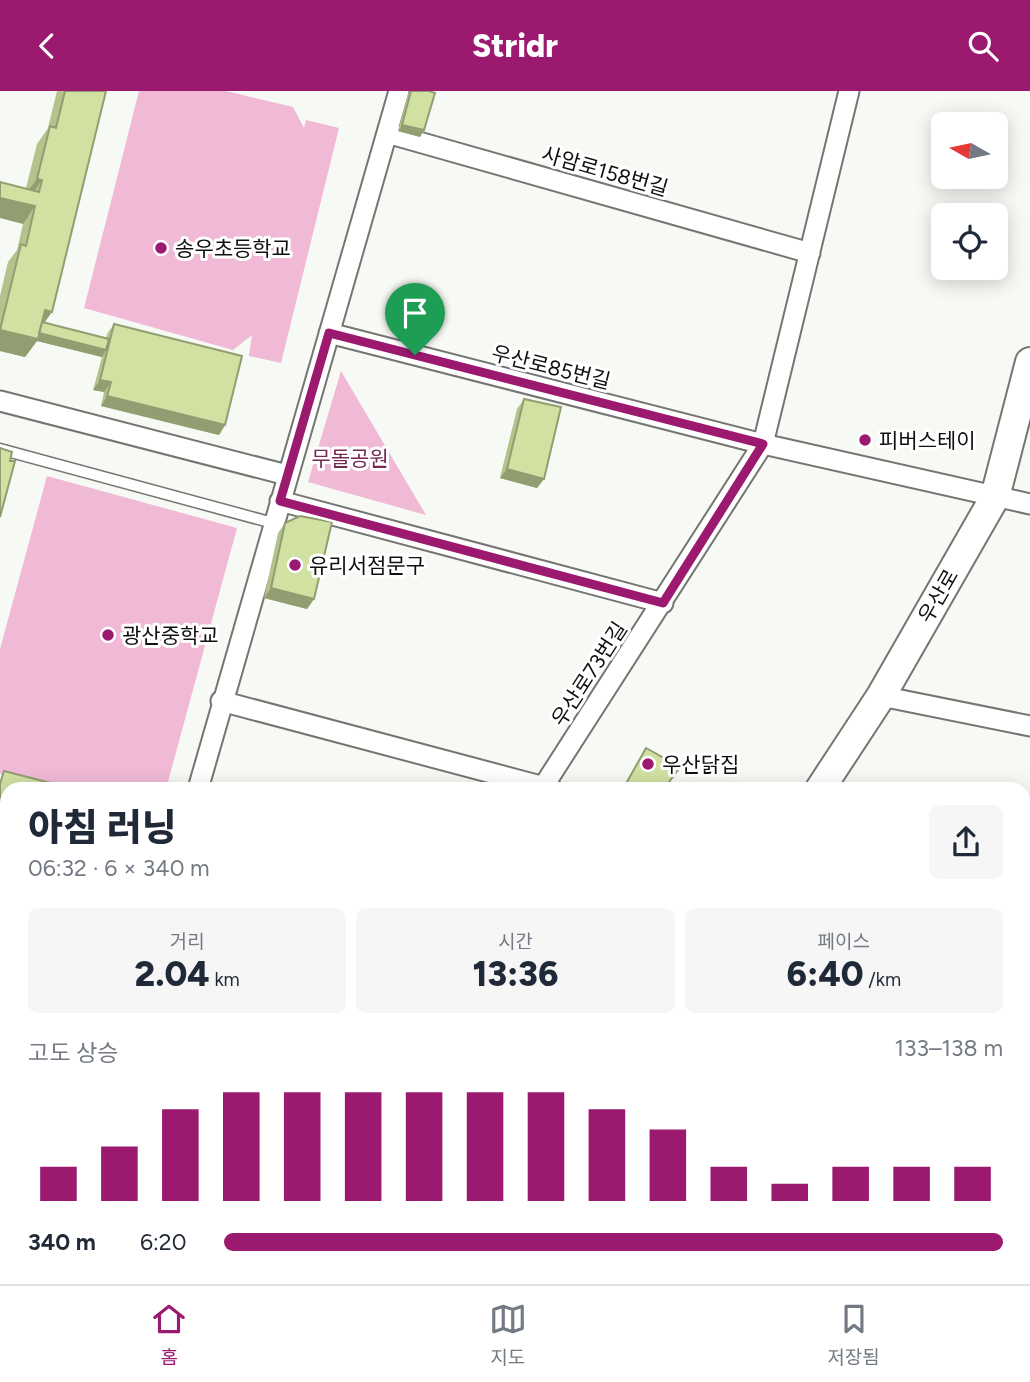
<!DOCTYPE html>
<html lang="ko">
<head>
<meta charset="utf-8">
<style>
	body { margin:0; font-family:Figtree,"Noto Sans KR",sans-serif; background:#f6f6f7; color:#1f2937; height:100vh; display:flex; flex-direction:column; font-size:26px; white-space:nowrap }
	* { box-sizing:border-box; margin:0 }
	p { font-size:23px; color:#747a83 }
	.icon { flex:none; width:38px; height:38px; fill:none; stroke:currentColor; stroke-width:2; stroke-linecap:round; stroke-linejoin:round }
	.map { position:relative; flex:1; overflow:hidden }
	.sheet { position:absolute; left:0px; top:691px; width:1031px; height:502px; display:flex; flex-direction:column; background:#fff; border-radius:21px 21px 0 0; box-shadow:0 4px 18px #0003 }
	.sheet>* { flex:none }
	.needle { width:46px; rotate:279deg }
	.tools { position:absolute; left:931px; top:21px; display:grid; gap:14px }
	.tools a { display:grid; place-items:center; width:77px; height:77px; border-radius:10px; background:#fff; box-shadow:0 4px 18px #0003; font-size:35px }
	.pin { position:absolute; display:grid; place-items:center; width:60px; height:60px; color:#fff; margin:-72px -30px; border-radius:50% 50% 50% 0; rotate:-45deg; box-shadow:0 0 7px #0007 }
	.pin .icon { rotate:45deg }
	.round { display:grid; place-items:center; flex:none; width:74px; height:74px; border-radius:10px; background:#f6f6f7 }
	.summary { display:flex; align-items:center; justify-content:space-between; height:119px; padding:0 28px }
	h1 { font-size:38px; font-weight:800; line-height:52px }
	.metrics { display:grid; grid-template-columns:repeat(3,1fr); gap:10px; height:119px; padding:7px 28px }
	.metrics div { display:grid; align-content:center; border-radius:10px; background:#f6f6f7; text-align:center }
	.metrics b { font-size:35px; font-weight:800 }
	.metrics small { font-size:19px; font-weight:400 }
	.metrics p { font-size:19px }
	.chart { height:196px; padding:14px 28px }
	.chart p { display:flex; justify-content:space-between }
	.chart svg { width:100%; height:126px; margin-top:7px; stroke:#9b1a6f; stroke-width:6 }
	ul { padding:0 28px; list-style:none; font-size:23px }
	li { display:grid; grid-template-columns:112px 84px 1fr; align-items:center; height:52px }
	li i { height:18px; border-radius:9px; background:#9b1a6f }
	header { display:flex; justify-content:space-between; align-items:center; height:91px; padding:0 28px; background:#9b1a6f; color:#fff; font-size:32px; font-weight:800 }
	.tabs { display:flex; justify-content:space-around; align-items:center; height:98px; border-top:2px solid #e0e1e3; background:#fff; font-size:19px; color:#747a83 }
	.tabs a { display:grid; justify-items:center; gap:4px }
	.tabs .current { color:#9b1a6f }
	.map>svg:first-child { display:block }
</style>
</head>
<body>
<header><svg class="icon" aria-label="back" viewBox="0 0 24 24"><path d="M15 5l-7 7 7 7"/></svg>Stridr<svg class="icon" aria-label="search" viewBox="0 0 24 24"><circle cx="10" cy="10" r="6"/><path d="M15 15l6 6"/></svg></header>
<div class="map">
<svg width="1030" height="1193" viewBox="0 0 1030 1193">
	<rect width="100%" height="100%" fill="#f7f9f4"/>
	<!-- green -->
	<path fill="#f0bad6" d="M139,0H226L293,16L304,37L306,29L339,37L281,272L249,265L252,244L233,259L84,217Z
		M341,280L426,424L308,391Z
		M47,385L237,437L166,698H57L0,683V558Z"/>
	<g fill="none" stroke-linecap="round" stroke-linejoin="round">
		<!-- lane casing -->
		<g stroke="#747671" stroke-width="13">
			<path id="lane" d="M0,358L273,432"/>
		</g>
		<!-- street casing -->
		<g stroke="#747671" stroke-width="23">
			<path id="street" d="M387,42L810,162
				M329,242L763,353L1030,413
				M0,310L287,384
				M280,410L663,512
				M881,605L1030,635
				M221,610L552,698
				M543,696L763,353L849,0
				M198,698L399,0
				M1024,818L1030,819
				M1024,1166L1030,1134
				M1018,1193L1020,1186"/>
		</g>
		<!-- secondary casing -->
		<g stroke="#747671" stroke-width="32">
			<path id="secondary" d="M820,698L881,605L995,406L1030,271
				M376,1193L384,1186"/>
		</g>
		<!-- primary casing -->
		<g stroke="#747671" stroke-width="35">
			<path id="primary" d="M0,809L7,811
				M1024,1063L1030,1065"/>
		</g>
		<!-- lane -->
		<use href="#lane" stroke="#fff" stroke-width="10"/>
		<!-- street -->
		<use href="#street" stroke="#fff" stroke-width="19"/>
		<!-- secondary -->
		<use href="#secondary" stroke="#fff" stroke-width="28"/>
		<!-- primary -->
		<use href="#primary" stroke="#fff" stroke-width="32"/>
	</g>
	<!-- wall -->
	<path fill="#b4c28b" d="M57,0H106L44,232L106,247L107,243L114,233L225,334L219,344L101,315L104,301L93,299L102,266L37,250L25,266L0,260V205L8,171L17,159L23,133L26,97L37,53L48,37Z
		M410,0H429L424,39L420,46L398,40L408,3Z
		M524,308L544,388L537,397L500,387L517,318Z
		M285,432L314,508L307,518L264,507L278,442Z
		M138,1186H185L184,1193H136Z"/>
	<!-- shaded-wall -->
	<path fill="#929e71" d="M402,34L424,39L420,46L398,40Z
		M37,88L42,89L30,106L24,105Z
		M0,107L35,115L23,133L0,127Z
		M45,219L52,221L40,238Z
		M0,239L34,241L106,259L102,266L37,250L25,266L0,260Z
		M100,289L111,291L104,301L93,299Z
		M107,305L225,334L219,344L101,315Z
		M507,378L544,388L537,397L500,387Z
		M271,497L314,508L307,518L264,507Z
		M0,748L7,749V757L0,755Z
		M0,903L7,905V920L0,918Z"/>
	<!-- building -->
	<path fill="#d1e1a2" stroke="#929e71" stroke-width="2" d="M65,0H106L52,221L45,219L38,248L0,239L21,153L26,155L35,115L0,107V91L39,101L42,89L37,88L50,35L56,37Z
		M411,0H429L435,2L424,39L402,34Z
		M42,231L109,248L106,259L39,242Z
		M114,233L242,265L225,334L107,305L111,291L100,289Z
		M524,308L561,316L544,388L507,378Z
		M0,357L12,361L10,370H15L0,426Z
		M300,425L332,431L314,508L271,497L285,432Z
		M646,657L680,676L664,698H623Z
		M4,680L74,698H7V749L0,748V693Z
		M0,854L7,856V905L0,903Z
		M0,943L7,945V1101L0,1128V988L2,982L0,981Z
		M145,1186H185L184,1193H143Z"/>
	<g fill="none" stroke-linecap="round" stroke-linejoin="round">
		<!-- route casing -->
		<g stroke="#fff" stroke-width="14">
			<path id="route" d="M329,242L763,353L663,512L280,410Z"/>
		</g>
		<!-- route -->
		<use href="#route" stroke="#9b1a6f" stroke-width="9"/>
	</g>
	<!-- markers -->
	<g fill="#9b1a6f" stroke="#fff" stroke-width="2.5">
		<circle cx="161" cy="157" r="7"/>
		<circle cx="865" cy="349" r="7"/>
		<circle cx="295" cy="474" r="7"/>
		<circle cx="108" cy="544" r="7"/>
		<circle cx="648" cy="673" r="7"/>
	</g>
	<g text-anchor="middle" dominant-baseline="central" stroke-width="6" stroke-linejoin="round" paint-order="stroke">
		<!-- street labels -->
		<g font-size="21" fill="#10100f" stroke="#fff">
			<text transform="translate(605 80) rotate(16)">사암로158번길</text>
			<text transform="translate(551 276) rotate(14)">우산로85번길</text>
			<text transform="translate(938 505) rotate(-60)">우산로</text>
			<text transform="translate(589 583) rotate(-57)">우산로73번길</text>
		</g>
		<!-- poi labels -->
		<g font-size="21" fill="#10100f" stroke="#fff" text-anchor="start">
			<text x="175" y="157">송우초등학교</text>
			<text x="879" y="349">피버스테이</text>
			<text x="309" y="474">유리서점문구</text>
			<text x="122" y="544">광산중학교</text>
			<text x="662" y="673">우산닭집</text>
		</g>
		<!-- park labels -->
		<g font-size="21" fill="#732b56" stroke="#fff">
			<text x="350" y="367">무돌공원</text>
		</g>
	</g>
</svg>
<div class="tools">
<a><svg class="needle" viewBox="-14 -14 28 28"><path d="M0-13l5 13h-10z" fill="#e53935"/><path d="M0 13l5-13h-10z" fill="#747a83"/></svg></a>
<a><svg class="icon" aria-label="locate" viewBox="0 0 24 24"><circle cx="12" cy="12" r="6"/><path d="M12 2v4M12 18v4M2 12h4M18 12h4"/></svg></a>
</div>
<div class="pin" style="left:415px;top:264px;background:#1e9e55"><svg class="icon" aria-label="arrive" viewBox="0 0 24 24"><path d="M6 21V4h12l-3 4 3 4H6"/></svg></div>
<section class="sheet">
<div class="summary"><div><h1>아침 러닝</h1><p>06:32 · 6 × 340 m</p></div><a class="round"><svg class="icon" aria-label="share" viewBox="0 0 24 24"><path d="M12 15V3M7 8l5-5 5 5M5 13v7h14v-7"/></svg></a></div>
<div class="metrics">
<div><p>거리</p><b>2.04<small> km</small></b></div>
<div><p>시간</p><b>13:36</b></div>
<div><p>페이스</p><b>6:40<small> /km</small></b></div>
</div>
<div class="chart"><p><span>고도 상승</span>133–138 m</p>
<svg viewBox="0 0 160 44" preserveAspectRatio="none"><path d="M5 44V32M15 44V25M25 44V12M35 44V6M45 44V6M55 44V6M65 44V6M75 44V6M85 44V6M95 44V12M105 44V19M115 44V32M125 44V38M135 44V32M145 44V32M155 44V32"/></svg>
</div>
<ul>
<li><b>340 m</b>6:20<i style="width:100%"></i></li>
</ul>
</section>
</div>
<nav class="tabs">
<a class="current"><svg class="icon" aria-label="home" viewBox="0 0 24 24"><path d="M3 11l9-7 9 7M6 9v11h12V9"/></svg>홈</a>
<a><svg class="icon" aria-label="map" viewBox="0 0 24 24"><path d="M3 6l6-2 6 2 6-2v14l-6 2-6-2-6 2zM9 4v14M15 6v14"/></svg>지도</a>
<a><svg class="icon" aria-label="saved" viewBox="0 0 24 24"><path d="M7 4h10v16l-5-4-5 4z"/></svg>저장됨</a>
</nav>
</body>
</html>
